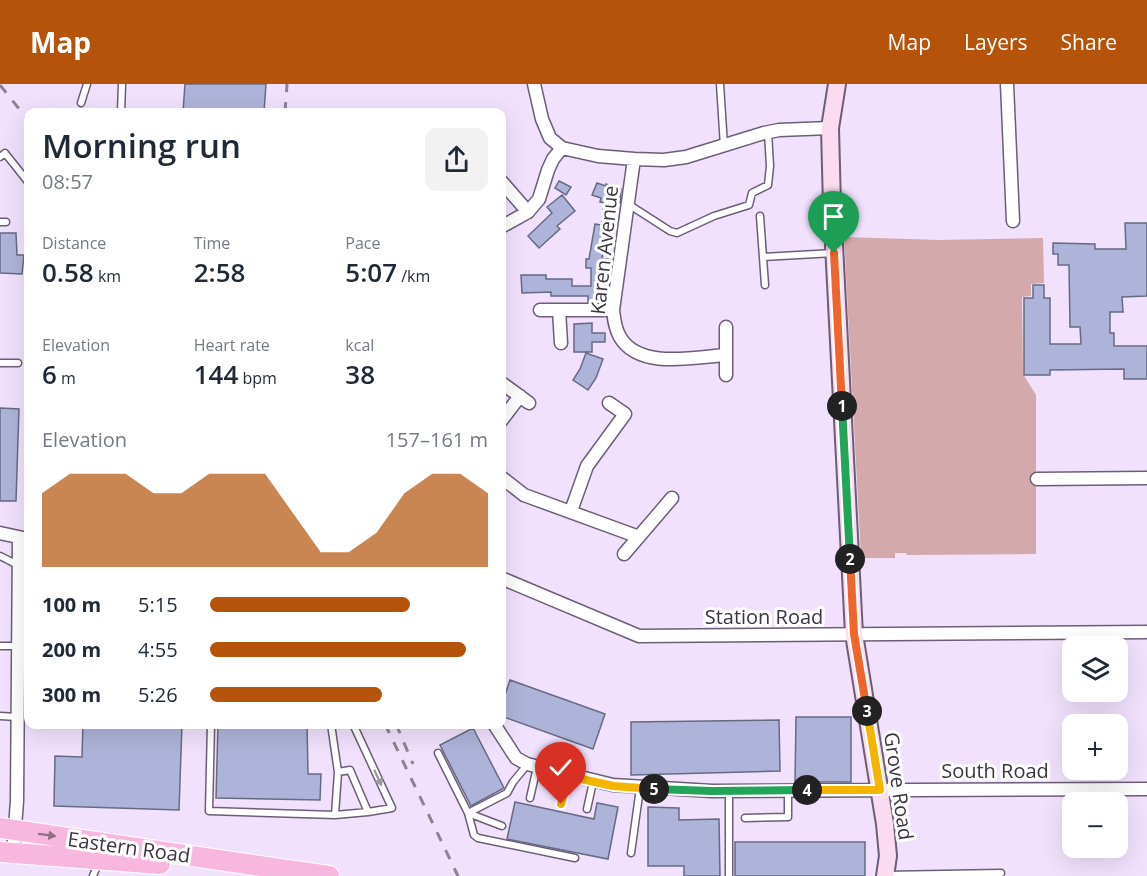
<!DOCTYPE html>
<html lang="en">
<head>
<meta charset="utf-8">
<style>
	body { margin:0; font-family:"Open Sans",sans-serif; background:#f2f2f3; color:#1f2937; height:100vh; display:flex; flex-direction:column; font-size:22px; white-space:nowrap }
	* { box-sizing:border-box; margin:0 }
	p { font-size:20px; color:#747a83 }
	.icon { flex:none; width:33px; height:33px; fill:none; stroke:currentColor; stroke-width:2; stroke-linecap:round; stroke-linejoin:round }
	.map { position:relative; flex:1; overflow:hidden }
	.drawer { position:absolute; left:24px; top:24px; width:482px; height:621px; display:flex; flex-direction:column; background:#fff; border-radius:12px; box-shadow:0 6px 24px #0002 }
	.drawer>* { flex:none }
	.controls { position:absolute; left:1062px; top:552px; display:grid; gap:12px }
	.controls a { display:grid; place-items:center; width:66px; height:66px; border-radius:12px; background:#fff; box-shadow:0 6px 24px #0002; font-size:30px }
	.pin { position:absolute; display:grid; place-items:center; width:51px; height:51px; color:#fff; margin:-62px -26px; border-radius:50% 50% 50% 0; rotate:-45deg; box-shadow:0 0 6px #0007 }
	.pin .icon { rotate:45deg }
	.km { position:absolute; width:30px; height:30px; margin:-15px; border-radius:50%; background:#222; color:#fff; font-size:16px; line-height:30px; text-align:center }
	.round { display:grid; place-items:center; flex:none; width:63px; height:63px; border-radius:12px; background:#f2f2f3 }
	.overview { display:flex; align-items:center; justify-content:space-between; height:102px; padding:0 18px }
	h1 { font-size:33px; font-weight:600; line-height:45px }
	.metrics { display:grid; grid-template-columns:repeat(3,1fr); gap:9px; height:102px; padding:6px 18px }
	.metrics div { display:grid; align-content:center }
	.metrics b { font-size:26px; font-weight:600 }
	.metrics small { font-size:16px; font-weight:400 }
	.metrics p { font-size:16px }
	.chart { height:168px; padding:12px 18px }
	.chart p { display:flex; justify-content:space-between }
	.chart svg { width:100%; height:108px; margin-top:6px; fill:#b45309; opacity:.7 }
	ul { padding:0 18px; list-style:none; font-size:20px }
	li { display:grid; grid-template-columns:96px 72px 1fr; align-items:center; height:45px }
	li i { height:15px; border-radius:8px; background:#b45309 }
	header { display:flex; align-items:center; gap:36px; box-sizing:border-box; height:84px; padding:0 30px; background:#b45309; color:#fff }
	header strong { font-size:28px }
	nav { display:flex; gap:33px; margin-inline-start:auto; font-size:21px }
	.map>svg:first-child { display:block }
</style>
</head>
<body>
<header>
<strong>Map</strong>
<nav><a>Map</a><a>Layers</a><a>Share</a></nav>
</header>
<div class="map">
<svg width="1147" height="792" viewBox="0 0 1147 792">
	<rect width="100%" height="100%" fill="#f1e1fd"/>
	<!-- green -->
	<path fill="#d4a9ab" d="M844,153L940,156L1043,154L1044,199L1031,200V212L1022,213L1023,290L1036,311V470L907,471L906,469H895V474H861Z"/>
	<!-- building -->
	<path fill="#aeb4d9" stroke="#666a83" stroke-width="1.5" d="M185,0H266L264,28H183Z
		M559,97L571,103L566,111L555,104Z
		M597,99L606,102V100L621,105L620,119L614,117L611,139L602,138L604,119L600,118L601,114L592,111Z
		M562,111L575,127L557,142L560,145L539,164L528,152L552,129L547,123Z
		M1125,139H1147V212L1122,213L1123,228H1110V249H1114V262H1147V295H1124V285L1050,286V291H1024V214H1033V201H1044V214H1050V260H1081L1080,243H1070L1069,181H1058V170H1053V159L1095,160V165H1126Z
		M595,140L608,142L602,175H608V193H605V218H588V212H551V208L522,209L521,191H546V195H572V202H591V184H586V175H589Z
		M0,149H16L17,171H24L22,190L0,189Z
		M592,239V249H605V258H592V268H574V240Z
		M586,269L603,275L596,294L588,306L573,296L580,285Z
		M0,324L19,325L16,417H0Z
		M510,596L605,630L593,665L501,632V623Z
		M796,633H851V698H795Z
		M779,636L780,687L631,691V638Z
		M83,640H182L179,726L54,722L55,672L82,673Z
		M218,640H307L308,690H321L320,716L216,714Z
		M473,644L504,704L471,722L440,661Z
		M515,718L594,735L597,719L618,723L608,775L507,755Z
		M648,723L679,724V736L719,735L720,792H684V782H648Z
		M735,758H865V792H735Z"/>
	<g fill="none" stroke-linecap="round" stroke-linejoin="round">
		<!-- lane casing -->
		<g stroke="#6c5e76" stroke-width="9">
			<path id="lane" d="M720,0L724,62
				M81,19L87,0
				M121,28L122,0
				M0,73L5,69L28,98
				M628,120L670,147L677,149L714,132L749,121L752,109L768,101L770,82L768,48
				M760,132L765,201
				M0,138H6
				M763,173L834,169
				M0,279H18
				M0,472L18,481
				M0,562H18
				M0,632L17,633
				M211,640L209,727L335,731L368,728
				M331,640L338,688
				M438,669L468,729L474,751L478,754L575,774
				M530,714L537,683
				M561,720L568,692
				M587,725L593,698
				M335,731L338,688L350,686L368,728L392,724L353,640
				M745,734L788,733V707
				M502,742L468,729L507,709L513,698L527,681
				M631,769L640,704
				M886,791L1001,789
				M93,792L99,777
				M729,792V707"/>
		</g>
		<!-- street casing -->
		<g stroke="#6c5e76" stroke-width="15">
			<path id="street" d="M534,0L542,35L550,54L562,64L598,72L634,75L664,76L686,73L764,49L779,46L830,44
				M1007,0L1013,137
				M634,75L613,226C614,235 615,245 620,253C639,286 695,273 726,271
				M501,97L528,128
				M501,143L528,128L539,115L548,86L553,75L562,64
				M540,226H613
				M559,226L561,259
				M726,243V291
				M503,300L529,319
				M501,337L520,312
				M501,393L524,411L639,453
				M1037,395L1147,394
				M571,427L587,382L625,330L609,319
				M0,449L28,455
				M624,470L672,414
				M501,494L639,552L1147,548
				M494,640L516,674L527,680L613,701L712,707L1147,705
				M13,769L17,717L19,454"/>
		</g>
		<!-- secondary casing -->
		<g stroke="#6c5e76" stroke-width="20">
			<path id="secondary" d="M837,0L830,44L832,122L854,550L885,740L888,772L885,792"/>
		</g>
		<!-- primary casing -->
		<g stroke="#fff" stroke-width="22">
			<path id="primary" d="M0,744L329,792
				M0,768L160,780"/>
		</g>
		<!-- lane -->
		<use href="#lane" stroke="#fff" stroke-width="6"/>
		<!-- street -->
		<use href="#street" stroke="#fff" stroke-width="12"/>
		<!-- secondary -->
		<use href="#secondary" stroke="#fbdbef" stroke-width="16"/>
		<!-- primary -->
		<use href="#primary" stroke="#f8b7df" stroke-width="20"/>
		<!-- rail -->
		<path stroke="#8d8395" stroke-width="3" stroke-dasharray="10 10" stroke-linecap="butt" d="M0,1L28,36
			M285,28L287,0
			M385,640L458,792
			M396,640L413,680"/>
	</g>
	<!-- one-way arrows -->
	<defs><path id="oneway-solid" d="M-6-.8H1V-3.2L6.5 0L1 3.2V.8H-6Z" transform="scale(1.5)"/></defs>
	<use fill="#9d9a9f" href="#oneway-solid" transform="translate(378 694) rotate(65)"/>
	<use fill="#907087" href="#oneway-solid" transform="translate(47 751) rotate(7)"/>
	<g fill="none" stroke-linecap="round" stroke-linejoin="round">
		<!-- split-1 casing -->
		<g stroke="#fff" stroke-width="12">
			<path id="split-1" d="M834,169L842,322"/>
		</g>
		<!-- split-2 casing -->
		<g stroke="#fff" stroke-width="12">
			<path id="split-2" d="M842,322L850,475"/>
		</g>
		<!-- split-3 casing -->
		<g stroke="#fff" stroke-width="12">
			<path id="split-3" d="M850,475L854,550L867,627"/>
		</g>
		<!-- split-4 casing -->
		<g stroke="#fff" stroke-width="12">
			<path id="split-4" d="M807,706H880L867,627"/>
		</g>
		<!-- split-5 casing -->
		<g stroke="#fff" stroke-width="12">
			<path id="split-5" d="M654,705L712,707L807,706"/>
		</g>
		<!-- split-6 casing -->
		<g stroke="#fff" stroke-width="12">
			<path id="split-6" d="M561,720L568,692L613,702L654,705"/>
		</g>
		<!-- split-1 -->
		<use href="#split-1" stroke="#f0652b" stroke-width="8"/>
		<!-- split-2 -->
		<use href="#split-2" stroke="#22a559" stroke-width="8"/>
		<!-- split-3 -->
		<use href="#split-3" stroke="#f0652b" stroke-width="8"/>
		<!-- split-4 -->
		<use href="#split-4" stroke="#f5b400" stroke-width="8"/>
		<!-- split-5 -->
		<use href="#split-5" stroke="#22a559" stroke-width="8"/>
		<!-- split-6 -->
		<use href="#split-6" stroke="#f5b400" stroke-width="8"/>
	</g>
	<g text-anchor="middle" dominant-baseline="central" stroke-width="6" stroke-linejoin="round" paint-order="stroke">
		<!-- street labels -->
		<g font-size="20" fill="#3b353f" stroke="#fff">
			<text transform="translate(604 166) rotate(-84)">Karen Avenue</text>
			<text x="764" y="532">Station Road</text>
			<text x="995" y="686">South Road</text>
			<text transform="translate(899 702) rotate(82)">Grove Road</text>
			<text transform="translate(129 763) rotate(8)">Eastern Road</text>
		</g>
	</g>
</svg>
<div class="controls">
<a><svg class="icon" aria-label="layers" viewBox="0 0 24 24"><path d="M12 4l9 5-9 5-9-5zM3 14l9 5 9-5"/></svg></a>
<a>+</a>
<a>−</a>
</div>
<div class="pin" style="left:834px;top:169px;background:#1e9e55"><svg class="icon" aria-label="arrive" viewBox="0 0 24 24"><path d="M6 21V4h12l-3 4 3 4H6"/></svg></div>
<div class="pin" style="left:561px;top:720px;background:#d93025"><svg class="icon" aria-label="check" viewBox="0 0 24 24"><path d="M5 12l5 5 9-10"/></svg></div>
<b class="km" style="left:842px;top:322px">1</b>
<b class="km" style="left:850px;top:475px">2</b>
<b class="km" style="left:867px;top:627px">3</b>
<b class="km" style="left:807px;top:706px">4</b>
<b class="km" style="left:654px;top:705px">5</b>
<section class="drawer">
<div class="overview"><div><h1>Morning run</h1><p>08:57</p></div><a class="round"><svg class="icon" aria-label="share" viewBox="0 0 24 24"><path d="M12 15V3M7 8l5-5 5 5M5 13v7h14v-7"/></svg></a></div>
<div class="metrics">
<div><p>Distance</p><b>0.58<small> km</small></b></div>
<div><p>Time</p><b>2:58</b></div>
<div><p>Pace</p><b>5:07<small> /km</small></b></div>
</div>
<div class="metrics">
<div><p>Elevation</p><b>6<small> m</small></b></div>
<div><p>Heart rate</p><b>144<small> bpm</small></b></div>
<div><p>kcal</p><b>38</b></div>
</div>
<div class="chart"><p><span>Elevation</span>157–161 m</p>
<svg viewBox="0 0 160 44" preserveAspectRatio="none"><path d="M0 44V14L10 6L20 6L30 6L40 14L50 14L60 6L70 6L80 6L90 22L100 38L110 38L120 30L130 14L140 6L150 6L160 14V44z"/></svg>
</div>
<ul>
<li><b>100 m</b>5:15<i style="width:72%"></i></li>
<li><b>200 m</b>4:55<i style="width:92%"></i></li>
<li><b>300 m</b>5:26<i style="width:62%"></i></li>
</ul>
</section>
</div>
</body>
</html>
